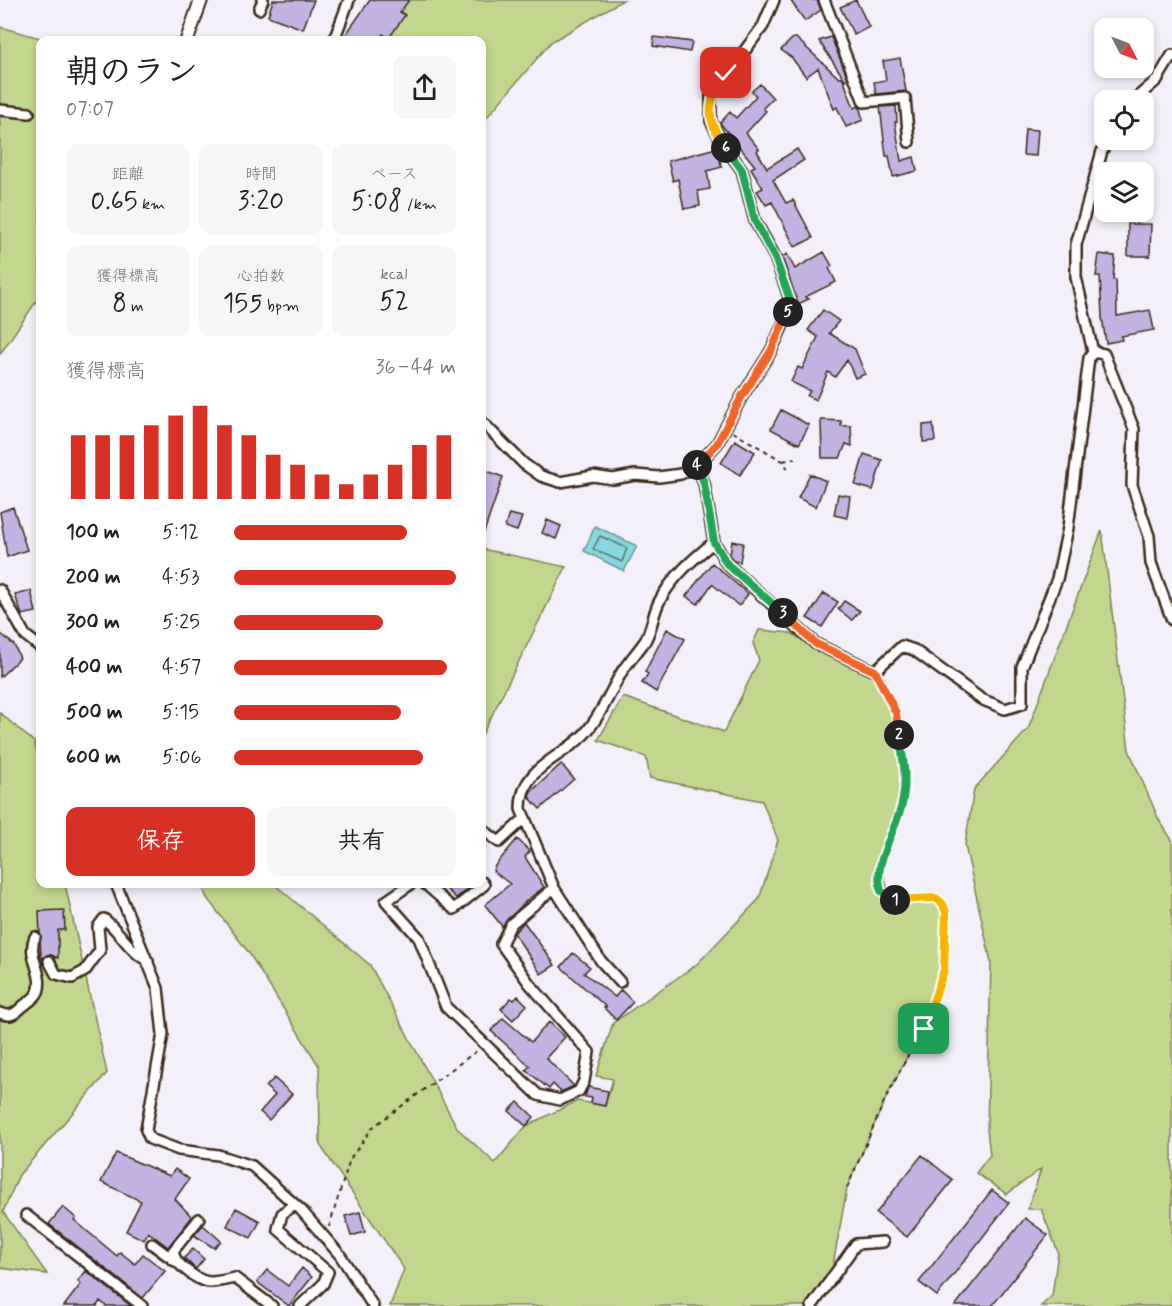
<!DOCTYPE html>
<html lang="ja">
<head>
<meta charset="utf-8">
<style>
	body { margin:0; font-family:Mynerve,"Klee One",sans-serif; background:#f6f6f6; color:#202124; height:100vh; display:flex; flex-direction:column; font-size:22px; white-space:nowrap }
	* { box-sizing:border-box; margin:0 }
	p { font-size:20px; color:#757577 }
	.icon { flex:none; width:33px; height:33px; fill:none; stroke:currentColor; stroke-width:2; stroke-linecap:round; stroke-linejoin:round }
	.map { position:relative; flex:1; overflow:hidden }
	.details { position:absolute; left:36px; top:36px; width:450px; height:852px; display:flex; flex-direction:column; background:#fff; border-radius:12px; box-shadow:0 3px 9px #0003 }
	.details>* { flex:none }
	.needle { width:39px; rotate:132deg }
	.controls { position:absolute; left:1094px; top:18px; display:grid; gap:12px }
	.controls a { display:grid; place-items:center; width:60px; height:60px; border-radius:12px; background:#fff; box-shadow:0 3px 9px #0003; font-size:30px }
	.pin { position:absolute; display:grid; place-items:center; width:51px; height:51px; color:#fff; margin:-26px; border-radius:12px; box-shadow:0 3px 9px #0006 }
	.km { position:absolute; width:30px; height:30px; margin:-15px; border-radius:50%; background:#222; color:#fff; font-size:16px; line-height:30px; text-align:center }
	.round { display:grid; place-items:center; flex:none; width:63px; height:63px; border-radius:12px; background:#f6f6f6 }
	.head { display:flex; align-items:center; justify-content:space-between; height:102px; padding:0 30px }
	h1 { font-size:33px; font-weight:600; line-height:45px }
	.stats { display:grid; grid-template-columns:repeat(3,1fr); gap:9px; height:102px; padding:6px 30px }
	.stats div { display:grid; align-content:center; border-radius:12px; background:#f6f6f6; text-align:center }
	.stats b { font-size:26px; font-weight:600 }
	.stats small { font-size:16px; font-weight:400 }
	.stats p { font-size:16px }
	.chart { height:168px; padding:12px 30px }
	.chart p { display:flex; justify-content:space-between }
	.chart svg { width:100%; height:108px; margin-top:6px; stroke:#d93025; stroke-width:6 }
	.button { display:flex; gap:12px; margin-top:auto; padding:12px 30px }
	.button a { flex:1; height:69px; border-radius:12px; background:#d93025; color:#fff; font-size:24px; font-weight:600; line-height:69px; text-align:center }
	.button a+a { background:#f6f6f6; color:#202124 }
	ul { padding:0 30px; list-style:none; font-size:20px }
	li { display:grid; grid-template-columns:96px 72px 1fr; align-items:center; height:45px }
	li i { height:15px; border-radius:8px; background:#d93025 }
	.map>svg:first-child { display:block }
</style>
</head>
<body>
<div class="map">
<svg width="1172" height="1306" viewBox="0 0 1172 1306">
	<rect width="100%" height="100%" fill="#f3f0f9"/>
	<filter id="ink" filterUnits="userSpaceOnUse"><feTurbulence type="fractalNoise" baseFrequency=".0167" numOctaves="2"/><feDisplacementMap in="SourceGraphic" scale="12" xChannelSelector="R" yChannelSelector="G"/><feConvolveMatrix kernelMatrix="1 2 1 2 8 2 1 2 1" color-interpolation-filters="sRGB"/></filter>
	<g filter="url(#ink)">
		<!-- green -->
		<path fill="#c2d78d" stroke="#7e8056" stroke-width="1.5" d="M380,0H623L551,42L482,123V40H366Z
			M0,27L47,40H40V296L0,354Z
			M1102,530L1129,750L1159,820L1172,840V1306H1041L1052,1296L1058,1252L1041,1209H1028L1041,1169L1007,1194L976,1173L990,1155L987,1129L991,962L965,845L974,789L1028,729Z
			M482,549L566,567L482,735Z
			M759,630L791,633L828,655L871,672L893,712L902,761L901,791L895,821L880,859L890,899L922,897L943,904L946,913L944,970L933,1007L884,1102L847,1188L828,1293L815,1306H390L404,1269L320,1145L319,1066L249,953L207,898L201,884H274L370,965L458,1129L495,1163L526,1126L577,1101L605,1106L613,1079L596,1076L613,1023L697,964L759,899L778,840L762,801L650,778L646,757L598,740L623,697L724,732L759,660L753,643Z
			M0,713L34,742L40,764V884H65L107,1073L19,1175L3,1212L47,1274L0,1268Z"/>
		<!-- water -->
		<path fill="#87d8e0" stroke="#699292" stroke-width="1.5" d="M595,526L637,546L624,571L584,551Z"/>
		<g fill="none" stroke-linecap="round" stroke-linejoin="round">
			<!-- shore -->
			<path stroke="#59706c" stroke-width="1.5" d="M600,536L627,548L622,562L593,549Z"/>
		</g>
		<!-- building -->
		<path fill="#c3b3e3" stroke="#3b2a1e" stroke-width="1.5" d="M273,0H314L303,29L268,16Z
			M370,0H409L400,12L405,15L389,38L383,34L379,40H342Z
			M790,0H817L821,10L805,21Z
			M856,0L869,27L854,35L840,7Z
			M654,37L692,42L690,52L653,46Z
			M831,37L848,78L845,80L819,41Z
			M793,38H796L839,78L842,76L854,108L859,106L863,120L846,127L837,107L834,109L818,68L806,77L792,58L781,50Z
			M900,58L906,91L876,94L874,82L886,80L883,61Z
			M760,84L773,98L763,108L766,111L746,133L759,149L757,151L767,168L797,149L804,160L773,180L786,203L793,200L813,238L795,247L772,202L766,205L757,191L763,188L751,168L755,166L720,123L730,112L736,118L756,96L752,91Z
			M896,106L897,122H895L901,161L914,157L917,171L893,177L889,156H886L880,107Z
			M1025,129L1038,130L1036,156L1023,155Z
			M716,148L722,167L707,171L710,189L698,191L700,206L684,209L678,179L673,181L668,161Z
			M1128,224H1151L1150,256H1128Z
			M824,252L832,266L829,268L836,282L805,297L809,299L798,304L782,257L787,254L795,269Z
			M1099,254L1115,256L1113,280H1116L1117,316L1150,310L1154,330L1121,336L1122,340L1106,343L1102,317L1100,276H1096Z
			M823,310L839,321L829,333L855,349L865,374L855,378L847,360L835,377L828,372L816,400L807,396L810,391L791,382L798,367L802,369L818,337L808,330Z
			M781,410L809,425L799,444L771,429Z
			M821,420L841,421V426H851L852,446L846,444L840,458H822Z
			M933,424L935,441L923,442V425Z
			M735,440L755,452L740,475L721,463Z
			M864,454L882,460L873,490L855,485Z
			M482,469L503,477L483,535H482Z
			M810,474L826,481L816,507L798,498Z
			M838,494L850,496L847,518L834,515Z
			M13,507L27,550L7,557L0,512Z
			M509,514L522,517L517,531L505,527Z
			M547,520L561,526L556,539L542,533Z
			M732,541L743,543L740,562L734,561L730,556Z
			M712,563L748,594L739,606L712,584L698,604L686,596Z
			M31,591L36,612L22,615L15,595Z
			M824,593L838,602L822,627L807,618Z
			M844,601L860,611L852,620L838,609Z
			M667,629L685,639L656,692L642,683L648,674L645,672Z
			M0,633L14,645L20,658L0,677Z
			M561,764L574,779L540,809L529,797L531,792Z
			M517,839L530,851L525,857L544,887L526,901L502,926L485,905L510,884L493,871L494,867Z
			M441,884H474L456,898Z
			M64,910L65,930H58V958L49,954L41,959L39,911Z
			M524,922L555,965L541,974L514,933Z
			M573,953L590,967L584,973L615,997L621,990L633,1002L616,1020L604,1008L606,1007L561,967Z
			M518,996L527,1005L513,1020L501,1009L511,998L514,1000Z
			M503,1018L531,1042L549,1022L565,1037L546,1058L574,1086L561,1092L553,1084L549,1089L526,1070L530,1066L491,1031Z
			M274,1078L292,1094L269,1120L260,1112L275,1095L266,1087Z
			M588,1087L608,1091L605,1106L591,1103L592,1098L585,1097Z
			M518,1102L534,1117L526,1126L509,1111Z
			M116,1153L170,1176L175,1169L189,1179L175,1199L192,1217L168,1247L148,1232L144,1240L126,1231L141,1201L101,1182Z
			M922,1155L953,1180L907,1237L876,1213Z
			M992,1190L1009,1203L937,1296L919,1282Z
			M63,1207L76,1218L74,1220L117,1256L120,1252L135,1264L143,1254L165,1271L143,1298L49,1224Z
			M236,1208L260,1221L251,1238L227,1226Z
			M360,1212L365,1232L351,1236L345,1216Z
			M1025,1218L1048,1235L992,1306H955Z
			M203,1225L221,1241L214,1248L194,1235Z
			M193,1249L204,1259L196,1269L184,1258Z
			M302,1268L312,1277L289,1306L257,1282L267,1270L288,1286Z
			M86,1271L131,1306H106L100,1301L97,1306H64L81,1284L78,1281Z"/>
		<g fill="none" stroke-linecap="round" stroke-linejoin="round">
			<!-- minor casing -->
			<g stroke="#3b2a1e" stroke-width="14">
				<path id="minor" d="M824,0L864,102L905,98L909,142
					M259,9L263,0
					M334,40L349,0
					M1134,100L1157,80L1172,55
					M0,110L29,113
					M1093,352L1104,354L1134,429L1132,485L1149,536L1151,563L1172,620
					M482,422L524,464L541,476L560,482L593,476L613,479L635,475L659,477L681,474L697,465L717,444L741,398L771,351L792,305L775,257L755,221L742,170L723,144L711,121V96L763,26L774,0
					M697,465L704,483L714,542L727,564L816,644L875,671L902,646L914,650L981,699L1005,709L1022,704V667L1057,579L1068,528L1089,358L1093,352L1076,277V245L1102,151L1108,140
					M0,590L25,635L40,647
					M482,829L499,842L525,818
					M116,884L158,988L163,1034L146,1130L150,1139L179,1150L218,1155L252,1166L301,1210L340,1255L373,1306
					M411,884L386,901L419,938L446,1007L538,1095L560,1100L579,1091L584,1081L589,1052L529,983L501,944L511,924L554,888
					M425,884L454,909L484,885L482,882
					M49,961L56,974L72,978L85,971L100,950L98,927L104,919C121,932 128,950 148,961
					M620,982L601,961L554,888L521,809C520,763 570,757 591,726C604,709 612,688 623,670C630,660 638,651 645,641C652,629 653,614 659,602C671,578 693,559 714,542
					M0,1013C9,1017 14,1015 21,1008C26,1003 35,999 38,992C45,974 26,956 35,937
					M294,1204L282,1214L278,1229L328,1272L323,1284L300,1306
					M26,1215L142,1306
					M199,1219L173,1251C175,1261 179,1264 186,1270C205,1286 212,1283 235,1278L272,1306
					M152,1244L175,1261
					M812,1306L856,1244L883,1242"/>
			</g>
			<!-- tertiary casing -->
			<g stroke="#3b2a1e" stroke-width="16">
				<path id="tertiary" d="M187,40L201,0"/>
			</g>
			<!-- path -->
			<path stroke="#3b2a1e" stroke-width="2" stroke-dasharray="4.5 4.5" stroke-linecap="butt" d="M733,432L783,461L788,469
				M783,461L795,458
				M847,1188L884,1102L933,1007L944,970L946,913L943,904L936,898L890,899C866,879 887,852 896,828C902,810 904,792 905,773C906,740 893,708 879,680
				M329,1227L350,1159L373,1127L478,1050"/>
			<!-- minor -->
			<use href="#minor" stroke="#fff" stroke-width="9"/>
			<!-- tertiary -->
			<use href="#tertiary" stroke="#fff" stroke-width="12"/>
		</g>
	</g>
	<g fill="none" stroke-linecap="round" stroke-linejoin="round" filter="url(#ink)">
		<!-- split-1 casing -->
		<g stroke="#fff" stroke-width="12">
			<path id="split-1" d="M895,900L936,898L943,904L946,913L944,970L924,1029"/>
		</g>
		<!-- split-2 casing -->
		<g stroke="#fff" stroke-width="12">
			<path id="split-2" d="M895,900L881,891C872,860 898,830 903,799C907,777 903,756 899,735"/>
		</g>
		<!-- split-3 casing -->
		<g stroke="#fff" stroke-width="12">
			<path id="split-3" d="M783,613L816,644L875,671L896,713L899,735"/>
		</g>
		<!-- split-4 casing -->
		<g stroke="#fff" stroke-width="12">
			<path id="split-4" d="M697,465L704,483L714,542L727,564L783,613"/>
		</g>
		<!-- split-5 casing -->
		<g stroke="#fff" stroke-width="12">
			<path id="split-5" d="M697,465L717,444L741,398L771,351L788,312"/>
		</g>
		<!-- split-6 casing -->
		<g stroke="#fff" stroke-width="12">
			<path id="split-6" d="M726,148L742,170L755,221L775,258L792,305L788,312"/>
		</g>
		<!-- split-7 casing -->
		<g stroke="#fff" stroke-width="12">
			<path id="split-7" d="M726,148C704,118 707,102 726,73"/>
		</g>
		<!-- split-1 -->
		<use href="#split-1" stroke="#f5b400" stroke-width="8"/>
		<!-- split-2 -->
		<use href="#split-2" stroke="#22a559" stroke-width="8"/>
		<!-- split-3 -->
		<use href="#split-3" stroke="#f0652b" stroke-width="8"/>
		<!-- split-4 -->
		<use href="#split-4" stroke="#22a559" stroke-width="8"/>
		<!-- split-5 -->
		<use href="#split-5" stroke="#f0652b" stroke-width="8"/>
		<!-- split-6 -->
		<use href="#split-6" stroke="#22a559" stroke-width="8"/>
		<!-- split-7 -->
		<use href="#split-7" stroke="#f5b400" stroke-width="8"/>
	</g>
</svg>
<div class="controls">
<a><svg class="needle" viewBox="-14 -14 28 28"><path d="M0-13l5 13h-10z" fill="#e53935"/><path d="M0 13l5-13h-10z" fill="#757577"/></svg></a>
<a><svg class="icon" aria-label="locate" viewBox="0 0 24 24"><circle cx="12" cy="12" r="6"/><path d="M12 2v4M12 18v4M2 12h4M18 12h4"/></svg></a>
<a><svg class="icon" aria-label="layers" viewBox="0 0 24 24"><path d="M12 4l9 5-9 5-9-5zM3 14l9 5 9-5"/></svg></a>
</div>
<div class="pin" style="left:924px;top:1029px;background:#1e9e55"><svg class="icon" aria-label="arrive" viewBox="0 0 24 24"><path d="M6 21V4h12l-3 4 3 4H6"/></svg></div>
<div class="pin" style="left:726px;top:73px;background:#d93025"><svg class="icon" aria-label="check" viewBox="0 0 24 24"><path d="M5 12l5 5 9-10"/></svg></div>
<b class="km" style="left:895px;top:900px">1</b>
<b class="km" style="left:899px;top:735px">2</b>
<b class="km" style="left:783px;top:613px">3</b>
<b class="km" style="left:697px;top:465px">4</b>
<b class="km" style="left:788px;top:312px">5</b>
<b class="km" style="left:726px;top:148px">6</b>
<section class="details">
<div class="head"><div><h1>朝のラン</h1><p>07:07</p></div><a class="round"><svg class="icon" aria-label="share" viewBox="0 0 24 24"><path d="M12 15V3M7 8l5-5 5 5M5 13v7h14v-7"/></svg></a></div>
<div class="stats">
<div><p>距離</p><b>0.65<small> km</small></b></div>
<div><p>時間</p><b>3:20</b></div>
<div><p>ペース</p><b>5:08<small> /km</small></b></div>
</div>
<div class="stats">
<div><p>獲得標高</p><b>8<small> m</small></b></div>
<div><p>心拍数</p><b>155<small> bpm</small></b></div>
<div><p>kcal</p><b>52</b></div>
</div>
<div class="chart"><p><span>獲得標高</span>36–44 m</p>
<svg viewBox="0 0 160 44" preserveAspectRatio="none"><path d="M5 44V18M15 44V18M25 44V18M35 44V14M45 44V10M55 44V6M65 44V14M75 44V18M85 44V26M95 44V30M105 44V34M115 44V38M125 44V34M135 44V30M145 44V22M155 44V18"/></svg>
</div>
<ul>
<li><b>100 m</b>5:12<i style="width:78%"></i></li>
<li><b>200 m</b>4:53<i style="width:100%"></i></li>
<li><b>300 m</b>5:25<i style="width:67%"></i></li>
<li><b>400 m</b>4:57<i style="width:96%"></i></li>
<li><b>500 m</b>5:15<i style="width:75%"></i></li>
<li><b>600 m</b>5:06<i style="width:85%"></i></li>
</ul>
<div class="button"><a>保存</a><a>共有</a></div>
</section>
</div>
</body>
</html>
